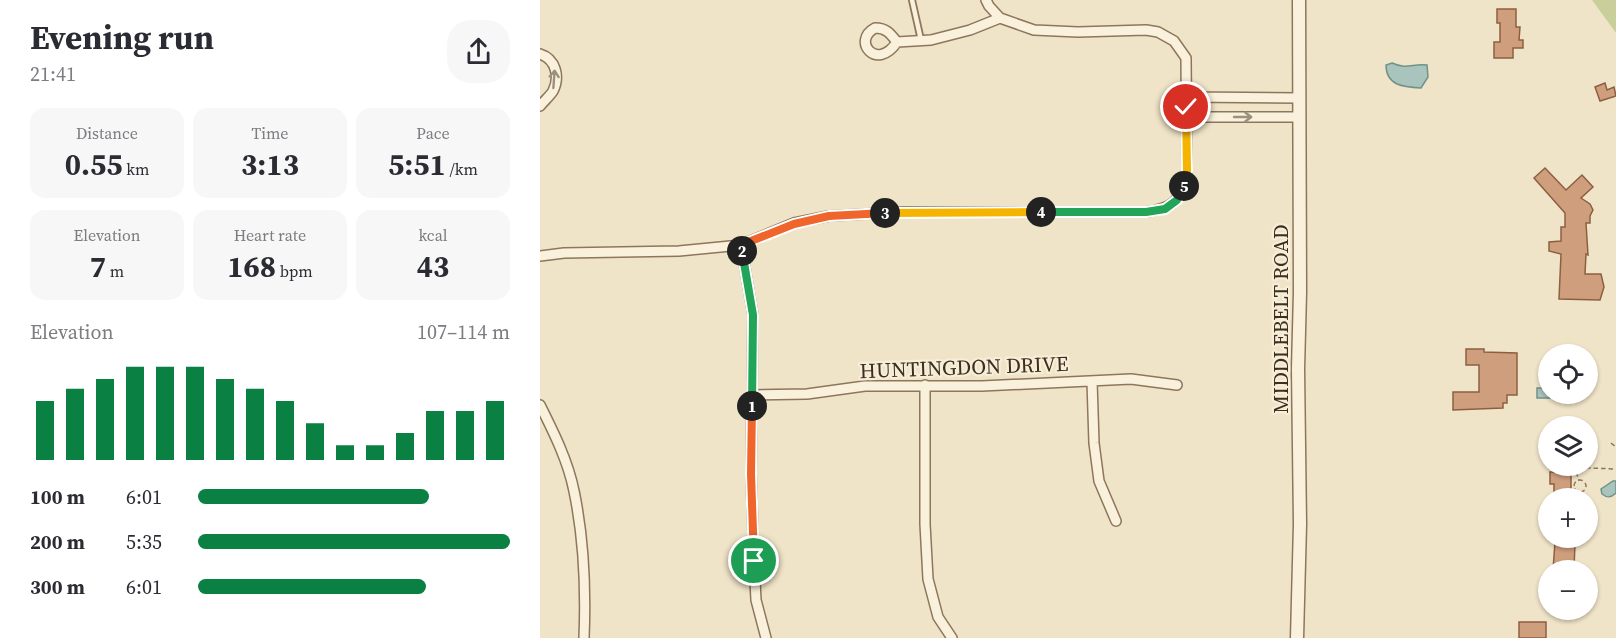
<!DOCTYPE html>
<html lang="en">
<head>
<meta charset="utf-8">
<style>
	body { margin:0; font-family:"Source Serif 4",serif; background:#f7f7f7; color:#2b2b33; height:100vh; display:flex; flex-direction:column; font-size:22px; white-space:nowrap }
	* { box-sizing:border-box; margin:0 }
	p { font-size:20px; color:#7c7c81 }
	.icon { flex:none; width:33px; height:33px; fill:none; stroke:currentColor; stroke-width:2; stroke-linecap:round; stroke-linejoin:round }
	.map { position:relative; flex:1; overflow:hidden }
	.side { display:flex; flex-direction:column; background:#fff; width:540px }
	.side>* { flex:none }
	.buttons { position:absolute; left:998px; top:344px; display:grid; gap:12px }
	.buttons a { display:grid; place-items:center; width:60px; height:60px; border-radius:50%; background:#fff; box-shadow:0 2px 4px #0004; font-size:30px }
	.pin { position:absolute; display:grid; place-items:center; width:51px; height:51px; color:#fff; margin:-26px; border:3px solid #fff; border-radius:50%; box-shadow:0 2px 6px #0007 }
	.km { position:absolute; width:30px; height:30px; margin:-15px; border-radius:50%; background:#222; color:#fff; font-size:16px; line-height:30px; text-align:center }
	.round { display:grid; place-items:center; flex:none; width:63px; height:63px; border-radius:24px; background:#f7f7f7 }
	.summary { display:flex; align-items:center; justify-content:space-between; height:102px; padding:0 30px }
	h1 { font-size:33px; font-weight:700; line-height:45px }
	.figures { display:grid; grid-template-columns:repeat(3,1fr); gap:9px; height:102px; padding:6px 30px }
	.figures div { display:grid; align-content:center; border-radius:15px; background:#f7f7f7; text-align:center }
	.figures b { font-size:30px; font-weight:700 }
	.figures small { font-size:16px; font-weight:400 }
	.figures p { font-size:16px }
	.chart { height:168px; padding:12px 30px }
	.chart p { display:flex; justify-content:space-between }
	.chart svg { width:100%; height:108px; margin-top:6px; stroke:#0b8043; stroke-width:6 }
	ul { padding:0 30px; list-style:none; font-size:20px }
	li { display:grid; grid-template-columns:96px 72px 1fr; align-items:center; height:45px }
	li i { height:15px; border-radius:8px; background:#0b8043 }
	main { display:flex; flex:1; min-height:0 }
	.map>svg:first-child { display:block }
</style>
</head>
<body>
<main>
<section class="side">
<div class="summary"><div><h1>Evening run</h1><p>21:41</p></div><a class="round"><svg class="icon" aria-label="share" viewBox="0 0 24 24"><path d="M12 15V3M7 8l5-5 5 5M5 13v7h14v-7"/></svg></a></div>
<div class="figures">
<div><p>Distance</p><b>0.55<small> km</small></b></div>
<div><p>Time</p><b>3:13</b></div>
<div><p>Pace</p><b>5:51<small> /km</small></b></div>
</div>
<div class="figures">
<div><p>Elevation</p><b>7<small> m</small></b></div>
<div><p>Heart rate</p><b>168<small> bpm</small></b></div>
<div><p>kcal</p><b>43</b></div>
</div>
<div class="chart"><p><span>Elevation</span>107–114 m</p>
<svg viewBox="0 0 160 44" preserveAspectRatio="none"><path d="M5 44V20M15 44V15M25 44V11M35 44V6M45 44V6M55 44V6M65 44V11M75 44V15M85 44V20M95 44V29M105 44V38M115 44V38M125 44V33M135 44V24M145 44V24M155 44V20"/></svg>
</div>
<ul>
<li><b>100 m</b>6:01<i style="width:74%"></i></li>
<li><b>200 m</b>5:35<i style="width:100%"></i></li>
<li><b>300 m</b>6:01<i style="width:73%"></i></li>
</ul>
</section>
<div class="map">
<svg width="1076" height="638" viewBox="0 0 1076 638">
	<rect width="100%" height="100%" fill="#f0e4c8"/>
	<!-- green -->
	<path fill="#c9cf9b" d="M1052,0H1076V33Z"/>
	<!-- water -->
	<path fill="#a9c4bc" stroke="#6f938a" stroke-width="1.5" d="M852,63C867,70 873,63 887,65L888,77L881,88C864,87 846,86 846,65Z
		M997,388H1008V393H1021V398H997Z
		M1073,481H1076V493C1071,498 1067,498 1062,494L1061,489Z"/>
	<!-- building -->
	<path fill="#cf9f7d" stroke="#8d5f41" stroke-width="1.5" d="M957,9H976V27H980L979,40H983V48H973V58H954V42H960V23H957Z
		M1065,83L1067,90L1074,87L1076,96L1060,101L1055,87Z
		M1005,168L1026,190L1042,175L1053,187L1041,198L1050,204L1053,210L1050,216V223H1046L1048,255L1046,254L1045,274H1061L1064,287L1060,300L1019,299L1021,254L1009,251V242L1021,241V227H1025V213L994,178Z
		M926,349H944V352L977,353V395H967V403H963V408L913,410V392H939V365H926Z
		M1014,465H1031V498H1019V493H1014V484H1010V472H1014Z
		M1015,542H1035L1034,570H1013Z
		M979,622H1006V638H979Z"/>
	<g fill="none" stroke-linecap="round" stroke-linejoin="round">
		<!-- service casing -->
		<g stroke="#8d765c" stroke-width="8">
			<path id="service" d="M372,0L381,40"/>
		</g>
		<!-- minor casing -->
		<g stroke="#8d765c" stroke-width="12">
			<path id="minor" d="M335,28C346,28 350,33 357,42C337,72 311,41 335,28Z
				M357,42L391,40L430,30L460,18
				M0,54C16,59 20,77 13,91C10,96 4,101 0,106
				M647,97L760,98
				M646,117H759
				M201,245L213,315L211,474L214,561L216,600L226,638
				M0,256L24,253L139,251L201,245L254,223L289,216L364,212H606C635,208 641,200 647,171L646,58L634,41L618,32L606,30L538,32L494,30L460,18L449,6L446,0
				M552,381L554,443L559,481L576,521
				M385,385V524L388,579L398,617L412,638
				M212,395L267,394L325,386H442L591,379L637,385
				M0,405C14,433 28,461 34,491C44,539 46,589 44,638"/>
		</g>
		<!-- tertiary casing -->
		<g stroke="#8d765c" stroke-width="15">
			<path id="tertiary" d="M757,638L760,524L758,369L760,292L759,0"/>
		</g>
		<!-- path -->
		<path stroke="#8d765c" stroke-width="1.5" stroke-dasharray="4.5 3" stroke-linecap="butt" d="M1071,443L1076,447
			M1034,465L1039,481
			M1039,465L1049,468L1076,469
			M1034 486a6 6 0 1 1 12 0a6 6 0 1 1-12 0Z"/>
		<!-- service -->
		<use href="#service" stroke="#faf1dc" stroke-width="4.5"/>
		<!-- minor -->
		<use href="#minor" stroke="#faf1dc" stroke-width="9"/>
		<!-- tertiary -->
		<use href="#tertiary" stroke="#faf1dc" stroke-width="12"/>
	</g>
	<!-- one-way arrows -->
	<defs><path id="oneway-shaft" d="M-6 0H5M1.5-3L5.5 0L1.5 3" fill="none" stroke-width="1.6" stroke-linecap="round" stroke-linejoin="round" transform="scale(1.5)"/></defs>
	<g stroke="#9c907e">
		<use href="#oneway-shaft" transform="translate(14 79) rotate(-86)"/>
		<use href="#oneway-shaft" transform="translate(703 117)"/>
	</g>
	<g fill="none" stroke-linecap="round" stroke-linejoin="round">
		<!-- split-1 casing -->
		<g stroke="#fff" stroke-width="12">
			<path id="split-1" d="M212,406L211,474L214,561"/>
		</g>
		<!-- split-2 casing -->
		<g stroke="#fff" stroke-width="12">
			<path id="split-2" d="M202,251L213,315L212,406"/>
		</g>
		<!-- split-3 casing -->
		<g stroke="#fff" stroke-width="12">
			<path id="split-3" d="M202,251L201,245L254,224L289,216L345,213"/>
		</g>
		<!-- split-4 casing -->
		<g stroke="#fff" stroke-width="12">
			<path id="split-4" d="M345,213L501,212"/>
		</g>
		<!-- split-5 casing -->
		<g stroke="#fff" stroke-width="12">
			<path id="split-5" d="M501,212H606L625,209L637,200L644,186"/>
		</g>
		<!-- split-6 casing -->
		<g stroke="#fff" stroke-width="12">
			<path id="split-6" d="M644,186L647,171L646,107"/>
		</g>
		<!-- split-1 -->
		<use href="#split-1" stroke="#f0652b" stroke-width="8"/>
		<!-- split-2 -->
		<use href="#split-2" stroke="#22a559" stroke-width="8"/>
		<!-- split-3 -->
		<use href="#split-3" stroke="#f0652b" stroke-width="8"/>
		<!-- split-4 -->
		<use href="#split-4" stroke="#f5b400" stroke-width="8"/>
		<!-- split-5 -->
		<use href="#split-5" stroke="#22a559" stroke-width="8"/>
		<!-- split-6 -->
		<use href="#split-6" stroke="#f5b400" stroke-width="8"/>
	</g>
	<g text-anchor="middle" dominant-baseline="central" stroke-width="4.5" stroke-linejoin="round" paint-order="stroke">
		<!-- street labels -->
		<g font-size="21" fill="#3d2e20" stroke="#f7eed8">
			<text transform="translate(740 319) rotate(-90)">MIDDLEBELT ROAD</text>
			<text transform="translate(424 367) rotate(-2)">HUNTINGDON DRIVE</text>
		</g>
	</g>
</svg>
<div class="buttons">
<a><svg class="icon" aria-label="locate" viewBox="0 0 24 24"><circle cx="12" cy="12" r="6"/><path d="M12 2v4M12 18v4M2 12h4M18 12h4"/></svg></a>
<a><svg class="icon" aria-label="layers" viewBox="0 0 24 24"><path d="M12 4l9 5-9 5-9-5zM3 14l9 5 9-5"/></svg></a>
<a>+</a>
<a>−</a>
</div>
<div class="pin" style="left:214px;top:561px;background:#1e9e55"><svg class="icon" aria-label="arrive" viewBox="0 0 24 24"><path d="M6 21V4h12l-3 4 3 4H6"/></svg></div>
<div class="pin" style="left:646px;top:107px;background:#d93025"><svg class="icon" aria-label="check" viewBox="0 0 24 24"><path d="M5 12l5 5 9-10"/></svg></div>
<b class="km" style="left:212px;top:406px">1</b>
<b class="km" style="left:202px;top:251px">2</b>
<b class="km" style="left:345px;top:213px">3</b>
<b class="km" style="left:501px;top:212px">4</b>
<b class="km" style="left:644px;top:186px">5</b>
</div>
</main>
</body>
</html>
